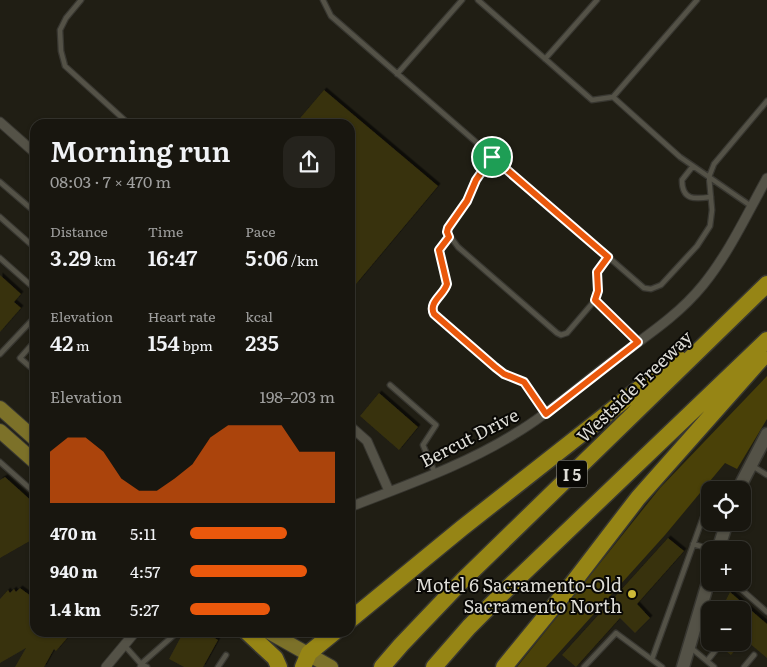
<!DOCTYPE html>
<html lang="en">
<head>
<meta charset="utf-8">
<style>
	body { margin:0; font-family:Literata,serif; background:#25231d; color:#f1f3f6; height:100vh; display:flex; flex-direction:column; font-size:19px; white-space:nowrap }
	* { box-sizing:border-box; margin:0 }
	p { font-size:16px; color:#9f9f9e }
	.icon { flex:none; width:28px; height:28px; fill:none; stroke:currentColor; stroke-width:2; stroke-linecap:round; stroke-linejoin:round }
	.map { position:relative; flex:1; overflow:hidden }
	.drawer { position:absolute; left:30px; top:119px; width:325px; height:518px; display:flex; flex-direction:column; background:#18160f; border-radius:15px; box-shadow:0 1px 4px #0004,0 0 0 1px #36352f }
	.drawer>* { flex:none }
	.buttons { position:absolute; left:701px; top:481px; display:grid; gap:10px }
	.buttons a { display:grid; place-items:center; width:50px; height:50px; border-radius:10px; background:#18160f; box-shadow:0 1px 4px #0004,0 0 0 1px #36352f; font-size:25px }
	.pin { position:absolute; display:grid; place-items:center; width:42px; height:42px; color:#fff; margin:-21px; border:2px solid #fff; border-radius:50%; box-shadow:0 1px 5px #0007 }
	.round { display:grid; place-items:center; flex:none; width:52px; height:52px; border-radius:15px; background:#25231d }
	.head { display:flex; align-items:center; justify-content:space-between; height:85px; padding:0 20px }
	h1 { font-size:28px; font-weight:600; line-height:38px }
	.metrics { display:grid; grid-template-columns:repeat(3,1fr); gap:8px; height:85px; padding:5px 20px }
	.metrics div { display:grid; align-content:center }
	.metrics b { font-size:21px; font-weight:600 }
	.metrics small { font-size:14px; font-weight:400 }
	.metrics p { font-size:14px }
	.chart { height:140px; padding:10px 20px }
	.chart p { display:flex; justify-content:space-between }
	.chart svg { width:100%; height:90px; margin-top:5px; fill:#ea580c; opacity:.7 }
	ul { padding:0 20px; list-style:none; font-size:16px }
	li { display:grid; grid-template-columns:80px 60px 1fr; align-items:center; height:38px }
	li i { height:12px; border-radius:6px; background:#ea580c }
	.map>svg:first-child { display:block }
</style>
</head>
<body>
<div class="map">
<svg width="767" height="667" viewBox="0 0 767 667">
	<defs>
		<filter id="shadow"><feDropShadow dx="2.5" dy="-2.5" stdDeviation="0" flood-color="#0009"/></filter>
	</defs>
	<rect width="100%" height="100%" fill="#201e14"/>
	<!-- green -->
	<path fill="#4a4108" d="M767,376V419L737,469L725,463L665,535L546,667H517L660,488Z"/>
	<!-- building -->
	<path fill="#373110" filter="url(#shadow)" d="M324,90L438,186L356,284L350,278V124H295Z
		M0,275L21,294L14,302L21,308L0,332Z
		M379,393L418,427L399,450L360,416Z
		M5,477L35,504V538L0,558V480Z
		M668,538L684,551L637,604L650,618L635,633L620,618L576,667L562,655Z
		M20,588L35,599V631H61L68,637L56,651L54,649L44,667H15L26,648L0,663V599L8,590L10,593L14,589L16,592Z
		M730,592L767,624V658L742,637V610H721Z
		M184,631H203L218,640L203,667H184L169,659Z
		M714,642H742L731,655L722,648L720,644Z"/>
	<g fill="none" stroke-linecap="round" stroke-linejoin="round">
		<!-- lane casing -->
		<g stroke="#383731" stroke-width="7">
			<path id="lane" d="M81,0L66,18L60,30L61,51L65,66L129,124
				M323,0L331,16L644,288L651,289L661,285L697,246L710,226L712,210L709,177L714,164L767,101
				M478,0L592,100L613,97L680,157L751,206
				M545,59L597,0
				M397,74L462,0
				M613,97L697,0
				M492,157L476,180L467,201L448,228L447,232L458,247L557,333L561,335L567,333L596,299L598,291L597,272L608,257
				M693,166L682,180C682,201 695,199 711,197
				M0,182L35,212
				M0,217L35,248
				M449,237L439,250L447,284L446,288L433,305L434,313L495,367L504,374L524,382L546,413
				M0,258L35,289
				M595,300L638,343
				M35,341L20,358L35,371
				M0,354L35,317
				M390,385L436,425L423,445L435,473
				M0,462L35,493
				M751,465L767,475
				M713,490L715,485
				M693,544L714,550
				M742,564H743
				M733,582L767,612
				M699,618L710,624
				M125,646L141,664L140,667
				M690,647L714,667
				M652,659L710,498
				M707,661L718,647
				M147,667L141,664L174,635
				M218,667L226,655
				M584,667L616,633L662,667
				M744,667L754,655"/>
		</g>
		<!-- street casing -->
		<g stroke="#383731" stroke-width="11">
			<path id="street" d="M0,122L35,153
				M350,426L367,441L389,491
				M350,507C406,485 465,465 516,433C550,413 579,386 610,363C643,338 677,317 703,285C729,253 747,214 767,178
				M106,667L136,631"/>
		</g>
		<!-- secondary casing -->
		<g stroke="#383731" stroke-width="15">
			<path id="secondary" d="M738,490L767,434
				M718,550L727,522
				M683,667L710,576"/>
		</g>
		<!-- primary casing -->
		<g stroke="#383731" stroke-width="16">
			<path id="primary" d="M0,408L35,439
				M0,431L35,462
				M267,631L331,667"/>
		</g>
		<!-- highway casing -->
		<g stroke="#383731" stroke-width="19">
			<path id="highway" d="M350,620L462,528L678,358
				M246,631L275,658L279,667
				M303,667L309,653L336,631
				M382,667L401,645L463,580L767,284
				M434,667L469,627L512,584L767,340
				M504,667L572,584L638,498L762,358"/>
		</g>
		<!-- lane -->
		<use href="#lane" stroke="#545247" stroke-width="4.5"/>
		<!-- street -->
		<use href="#street" stroke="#545247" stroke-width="9"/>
		<!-- secondary -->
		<use href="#secondary" stroke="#545247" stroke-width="12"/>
		<!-- primary -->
		<use href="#primary" stroke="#7c7129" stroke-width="14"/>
		<!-- highway -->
		<use href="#highway" stroke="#968515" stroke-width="16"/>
	</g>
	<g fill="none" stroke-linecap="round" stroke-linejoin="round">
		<!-- route casing -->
		<g stroke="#fff" stroke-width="10">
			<path id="route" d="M492,157L608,257L597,272L598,291L595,300L638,342L546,414L524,382L504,374L495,367L434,314C428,302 444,295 447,284L439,250L449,237L447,232L448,228L467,201L476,180Z"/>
		</g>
		<!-- route -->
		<use href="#route" stroke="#ea580c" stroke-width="6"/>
	</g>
	<!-- markers -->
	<circle fill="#cdb938" stroke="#090805" stroke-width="2" cx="632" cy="594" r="5"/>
	<g text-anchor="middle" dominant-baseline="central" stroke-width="4" stroke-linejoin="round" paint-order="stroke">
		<!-- shield labels -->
		<rect fill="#090805" stroke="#9e9d98" stroke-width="1" x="557" y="460.5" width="30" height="27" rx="4"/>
		<g font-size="16" font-weight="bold" fill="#deddd7">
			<text x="572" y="474">I 5</text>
		</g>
		<!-- street labels -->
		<g font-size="18" fill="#deddd7" stroke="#090805">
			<text transform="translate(634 386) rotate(-44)">Westside Freeway</text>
			<text transform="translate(469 437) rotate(-27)">Bercut Drive</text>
		</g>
		<!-- poi labels -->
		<g font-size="18" fill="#deddd7" stroke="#090805" text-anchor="end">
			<text x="622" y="584">Motel 6 Sacramento-Old<tspan x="622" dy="21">Sacramento North</tspan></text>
		</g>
	</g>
</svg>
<div class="buttons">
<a><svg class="icon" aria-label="locate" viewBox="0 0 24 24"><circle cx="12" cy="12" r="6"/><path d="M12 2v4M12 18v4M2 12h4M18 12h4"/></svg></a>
<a>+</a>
<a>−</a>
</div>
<div class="pin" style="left:492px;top:157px;background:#1e9e55"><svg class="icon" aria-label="arrive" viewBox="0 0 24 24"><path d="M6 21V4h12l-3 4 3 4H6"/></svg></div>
<section class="drawer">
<div class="head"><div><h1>Morning run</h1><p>08:03 · 7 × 470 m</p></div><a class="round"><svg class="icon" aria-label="share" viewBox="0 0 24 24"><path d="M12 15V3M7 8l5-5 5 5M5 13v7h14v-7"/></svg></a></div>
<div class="metrics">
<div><p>Distance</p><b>3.29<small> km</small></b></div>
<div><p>Time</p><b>16:47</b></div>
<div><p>Pace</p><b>5:06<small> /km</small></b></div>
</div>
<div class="metrics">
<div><p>Elevation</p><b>42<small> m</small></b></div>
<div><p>Heart rate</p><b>154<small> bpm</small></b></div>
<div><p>kcal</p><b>235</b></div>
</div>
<div class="chart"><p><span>Elevation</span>198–203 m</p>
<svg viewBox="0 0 160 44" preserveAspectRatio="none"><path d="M0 44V19L10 12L20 12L30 19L40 32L50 38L60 38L70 32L80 25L90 12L100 6L110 6L120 6L130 6L140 19L150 19L160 19V44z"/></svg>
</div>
<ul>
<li><b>470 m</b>5:11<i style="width:67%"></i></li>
<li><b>940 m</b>4:57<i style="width:81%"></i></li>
<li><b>1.4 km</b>5:27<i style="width:55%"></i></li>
</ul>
</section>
</div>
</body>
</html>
